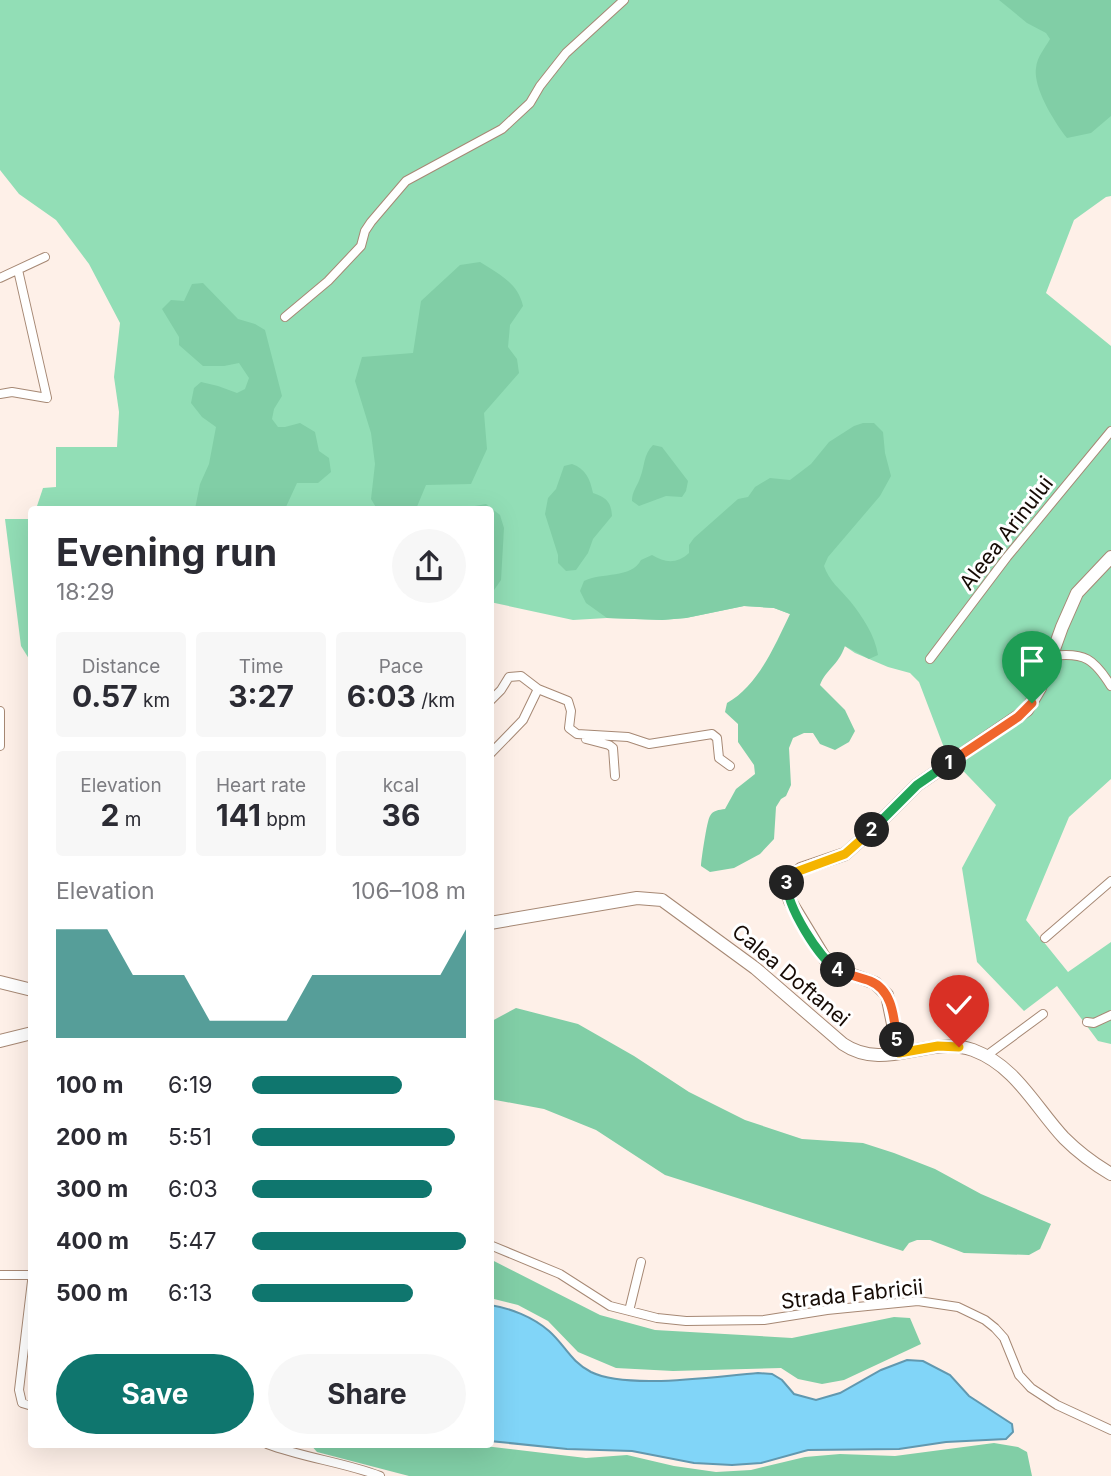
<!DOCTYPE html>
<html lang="en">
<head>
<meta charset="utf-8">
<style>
	body { margin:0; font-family:Inter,sans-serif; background:#f7f7f7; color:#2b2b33; height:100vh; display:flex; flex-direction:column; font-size:26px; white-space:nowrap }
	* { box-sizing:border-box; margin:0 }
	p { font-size:23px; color:#7c7c81 }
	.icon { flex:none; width:38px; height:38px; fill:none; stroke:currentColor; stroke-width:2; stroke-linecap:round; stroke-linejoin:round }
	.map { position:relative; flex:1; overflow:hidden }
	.side { position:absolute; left:28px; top:506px; width:466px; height:942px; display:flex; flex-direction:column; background:#fff; border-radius:7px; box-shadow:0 7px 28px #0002 }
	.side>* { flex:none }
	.pin { position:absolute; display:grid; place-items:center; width:60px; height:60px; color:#fff; margin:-72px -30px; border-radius:50% 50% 50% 0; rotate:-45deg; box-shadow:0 0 7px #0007 }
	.pin .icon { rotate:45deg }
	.km { position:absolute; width:35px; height:35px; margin:-18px; border-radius:50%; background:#222; color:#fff; font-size:19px; line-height:35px; text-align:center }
	.round { display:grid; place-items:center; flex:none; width:74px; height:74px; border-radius:37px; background:#f7f7f7 }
	.headline { display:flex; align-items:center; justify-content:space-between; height:119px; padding:0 28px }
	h1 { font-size:38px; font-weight:700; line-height:52px }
	.metrics { display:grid; grid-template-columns:repeat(3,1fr); gap:10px; height:119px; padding:7px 28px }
	.metrics div { display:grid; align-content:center; border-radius:7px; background:#f7f7f7; text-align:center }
	.metrics b { font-size:30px; font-weight:700 }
	.metrics small { font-size:19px; font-weight:400 }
	.metrics p { font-size:19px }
	.chart { height:196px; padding:14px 28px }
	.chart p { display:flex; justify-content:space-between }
	.chart svg { width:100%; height:126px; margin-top:7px; fill:#0f766e; opacity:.7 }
	.primary-button { display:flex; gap:14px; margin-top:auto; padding:14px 28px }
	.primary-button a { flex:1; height:80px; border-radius:42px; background:#0f766e; color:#fff; font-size:28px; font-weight:700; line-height:80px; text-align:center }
	.primary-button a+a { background:#f7f7f7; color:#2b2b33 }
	ul { padding:0 28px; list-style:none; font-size:23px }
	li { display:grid; grid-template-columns:112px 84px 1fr; align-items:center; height:52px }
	li i { height:18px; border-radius:9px; background:#0f766e }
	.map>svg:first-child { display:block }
</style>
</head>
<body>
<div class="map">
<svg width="1111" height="1476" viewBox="0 0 1111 1476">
	<rect width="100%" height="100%" fill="#fef0e8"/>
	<!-- green -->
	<path fill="#92deb6" d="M0,0H1111V196L1106,197L1074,220L1046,293L1111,346V779L1069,817L1026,920L1068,972L1111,942V1044L1098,1041L1057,986L1024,1011L977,962L962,868L996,805L946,753L919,682L910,673L888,667L855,653L806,620L774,608L744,606L686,618L662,620L607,618L573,620L490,602V509H36L43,488L56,487V447H117L119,412L114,377L120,323L89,264L56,220L19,194L0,170Z
		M5,519H31V662L21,646Z"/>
	<!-- forest -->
	<path fill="#81cea6" d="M999,0H1111V116L1091,133L1067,138C1055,123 1033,88 1036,68C1037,57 1045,48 1050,39L1046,33L1027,23Z
		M480,262C499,274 518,283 523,306L510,325L508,347L517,359L519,373L484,413L487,449L471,484L426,485L416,509H377L371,499L375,464L371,433L355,381L362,357L413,353L421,301L460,265Z
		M203,283L238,319L255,324L265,330L282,396L274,409L272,419L278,427H285L300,423L315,432L319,451L329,458L331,472L318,483H297L285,509H195L200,484L209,464L216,427L202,417L191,403L194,388L201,382L218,386L237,393L245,389L249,378L239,363L224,366H203L179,345V337L162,309L171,300L184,301L192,284Z
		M863,423H874L883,432L885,453L891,476L880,496L828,557L824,566C829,581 840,589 850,601C862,616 875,635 878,655L869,659L845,646C838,666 826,669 820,685L845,710L855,731L849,742L835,750L820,744L813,733H804L793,738L789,748L791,785L786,796L781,799L776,807L774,839L760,854L734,868L710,872L701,866C701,861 707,820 710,816C713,810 719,810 725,809L736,789L755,774L754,765L738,742V724L725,712L727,703C758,686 775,645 790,614L774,608L744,606L686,618L662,620L607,618L586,603L580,591L584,581C602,572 631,579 641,560L652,555C665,563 677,564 689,553V545L694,538L738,499L748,497L755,487L770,478L790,480L811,464L829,442L854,426Z
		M653,445L662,447L688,481L686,491L682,497L666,496L639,506L632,501C632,491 637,487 640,478C645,466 643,455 653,445Z
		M572,464C586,469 590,479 593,493C607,498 611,502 612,516L593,539L588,553L576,570L566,571L558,563V555L545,514L548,498L556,489L564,466Z
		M486,504L500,515L504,528L501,580L492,593H490V509H458Z
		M516,1008L578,1024L634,1056L689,1092L745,1120L802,1139L863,1143L894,1153L935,1169L981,1194L1051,1224L1040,1249L1029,1255L964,1253L930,1240H917L909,1243L903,1251L665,1175L596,1130L544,1109L490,1099V1022Z
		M490,1259L600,1315L655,1330L792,1338L894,1317L910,1318L921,1344L844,1380L822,1384L798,1379L781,1368L673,1371L616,1368L578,1352L548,1321L518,1305L490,1298Z
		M994,1443L1018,1447L1027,1452L1032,1476H409L317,1452L310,1444H467L586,1458L627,1455L674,1466L716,1472L751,1470L805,1457L840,1454L895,1456Z"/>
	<!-- water -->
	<path fill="#81d5f8" stroke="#6198af" stroke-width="2" d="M490,1305C510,1308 533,1317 549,1331C565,1345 570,1361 591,1372C628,1390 716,1376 758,1373L772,1374L782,1380L794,1394L816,1400L840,1393L881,1370L907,1360L923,1361L950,1375L969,1396L1012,1424L1013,1432L1006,1439L946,1442L899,1449L808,1450L761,1463L732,1465L694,1463L632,1451L567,1449L490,1441Z"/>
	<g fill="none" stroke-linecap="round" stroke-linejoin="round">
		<!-- minor casing -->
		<g stroke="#a68874" stroke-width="10">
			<path id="minor" d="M0,278L45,257
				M285,317L328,281L361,246L365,231L371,222L406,181L502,129L530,103L540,86L566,53L624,0
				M0,394L12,392L47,398L18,270
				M1052,656C1085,652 1094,659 1111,686
				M930,659L1007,557L1111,431
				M490,701L501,690L509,677L521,676L538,689L568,701L571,711L569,728L577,734L628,737L649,744L712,734L717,738L719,758L730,766
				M0,711V746
				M586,739L609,745L613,748L615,776
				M490,754L523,720L538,689
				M1045,938L1111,881
				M1087,1022L1094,1023L1111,1015
				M986,1056L1043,1014
				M490,1245L560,1274L610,1306L657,1318L686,1321L764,1320L827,1310L918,1301L958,1307L985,1320L995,1328L1004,1338L1019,1375L1031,1388L1057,1405L1111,1430
				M0,1275H32
				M32,1281L19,1390L22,1403L32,1406
				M629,1311L641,1262
				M267,1444C304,1458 343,1462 380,1476"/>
		</g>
		<!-- secondary casing -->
		<g stroke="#a68874" stroke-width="14">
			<path id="secondary" d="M490,923L637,898L662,900L755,968L843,1044C886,1073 927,1034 973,1050C1016,1066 1035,1107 1064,1138C1078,1152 1094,1164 1111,1174
				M0,982L32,990
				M0,1041L32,1033
				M899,1053L887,995L875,983L839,970L827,962L790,901L787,891L789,879L801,869L845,854L870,832L917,785L1027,710L1040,688L1062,627L1077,593L1111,557"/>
		</g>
		<!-- minor -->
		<use href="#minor" stroke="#fff" stroke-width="8"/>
		<!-- secondary -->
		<use href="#secondary" stroke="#fff" stroke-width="12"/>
	</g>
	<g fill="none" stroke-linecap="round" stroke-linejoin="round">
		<!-- split-1 casing -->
		<g stroke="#fff" stroke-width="14">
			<path id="split-1" d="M949,763L1018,717L1032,703"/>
		</g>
		<!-- split-2 casing -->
		<g stroke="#fff" stroke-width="14">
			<path id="split-2" d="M872,830L917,785L949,763"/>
		</g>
		<!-- split-3 casing -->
		<g stroke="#fff" stroke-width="14">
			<path id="split-3" d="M787,883L796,872L845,854L872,830"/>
		</g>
		<!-- split-4 casing -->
		<g stroke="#fff" stroke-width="14">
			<path id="split-4" d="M787,883C786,905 819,959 838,970"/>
		</g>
		<!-- split-5 casing -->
		<g stroke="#fff" stroke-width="14">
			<path id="split-5" d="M838,970C848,975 859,977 870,981C893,990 894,1019 897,1040"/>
		</g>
		<!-- split-6 casing -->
		<g stroke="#fff" stroke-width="14">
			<path id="split-6" d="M897,1040L899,1053L938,1046L959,1047"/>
		</g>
		<!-- split-1 -->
		<use href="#split-1" stroke="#f0652b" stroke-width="9"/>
		<!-- split-2 -->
		<use href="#split-2" stroke="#22a559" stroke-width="9"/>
		<!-- split-3 -->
		<use href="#split-3" stroke="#f5b400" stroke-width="9"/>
		<!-- split-4 -->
		<use href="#split-4" stroke="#22a559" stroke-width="9"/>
		<!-- split-5 -->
		<use href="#split-5" stroke="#f0652b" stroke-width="9"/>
		<!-- split-6 -->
		<use href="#split-6" stroke="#f5b400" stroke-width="9"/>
	</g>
	<g text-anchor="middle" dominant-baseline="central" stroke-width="6" stroke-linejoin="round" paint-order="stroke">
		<!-- street labels -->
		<g font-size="21" fill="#160b05" stroke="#fff">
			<text transform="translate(1006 533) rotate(-52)">Aleea Arinului</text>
			<text transform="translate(791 975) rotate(40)">Calea Doftanei</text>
			<text transform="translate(852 1294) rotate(-6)">Strada Fabricii</text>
		</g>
	</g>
</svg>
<div class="pin" style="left:1032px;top:703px;background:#1e9e55"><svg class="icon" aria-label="arrive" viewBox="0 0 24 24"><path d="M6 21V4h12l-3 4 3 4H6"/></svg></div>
<div class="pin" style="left:959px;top:1047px;background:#d93025"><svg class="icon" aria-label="check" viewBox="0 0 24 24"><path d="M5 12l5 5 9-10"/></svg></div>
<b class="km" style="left:949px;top:763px">1</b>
<b class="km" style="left:872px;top:830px">2</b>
<b class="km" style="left:787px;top:883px">3</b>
<b class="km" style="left:838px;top:970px">4</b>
<b class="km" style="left:897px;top:1040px">5</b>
<section class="side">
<div class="headline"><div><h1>Evening run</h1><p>18:29</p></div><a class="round"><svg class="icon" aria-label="share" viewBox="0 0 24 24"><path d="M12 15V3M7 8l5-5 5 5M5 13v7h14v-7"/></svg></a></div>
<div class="metrics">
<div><p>Distance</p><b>0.57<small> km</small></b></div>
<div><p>Time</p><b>3:27</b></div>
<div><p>Pace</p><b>6:03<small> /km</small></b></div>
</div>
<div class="metrics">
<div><p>Elevation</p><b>2<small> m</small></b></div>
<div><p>Heart rate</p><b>141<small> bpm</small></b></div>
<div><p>kcal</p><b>36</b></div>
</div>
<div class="chart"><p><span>Elevation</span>106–108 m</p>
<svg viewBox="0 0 160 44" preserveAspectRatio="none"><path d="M0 44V6L10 6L20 6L30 22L40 22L50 22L60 38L70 38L80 38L90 38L100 22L110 22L120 22L130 22L140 22L150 22L160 6V44z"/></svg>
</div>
<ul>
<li><b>100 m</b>6:19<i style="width:70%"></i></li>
<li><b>200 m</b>5:51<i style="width:95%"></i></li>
<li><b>300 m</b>6:03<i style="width:84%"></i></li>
<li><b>400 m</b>5:47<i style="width:100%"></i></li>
<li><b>500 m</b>6:13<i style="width:75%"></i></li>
</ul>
<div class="primary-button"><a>Save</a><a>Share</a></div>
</section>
</div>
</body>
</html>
